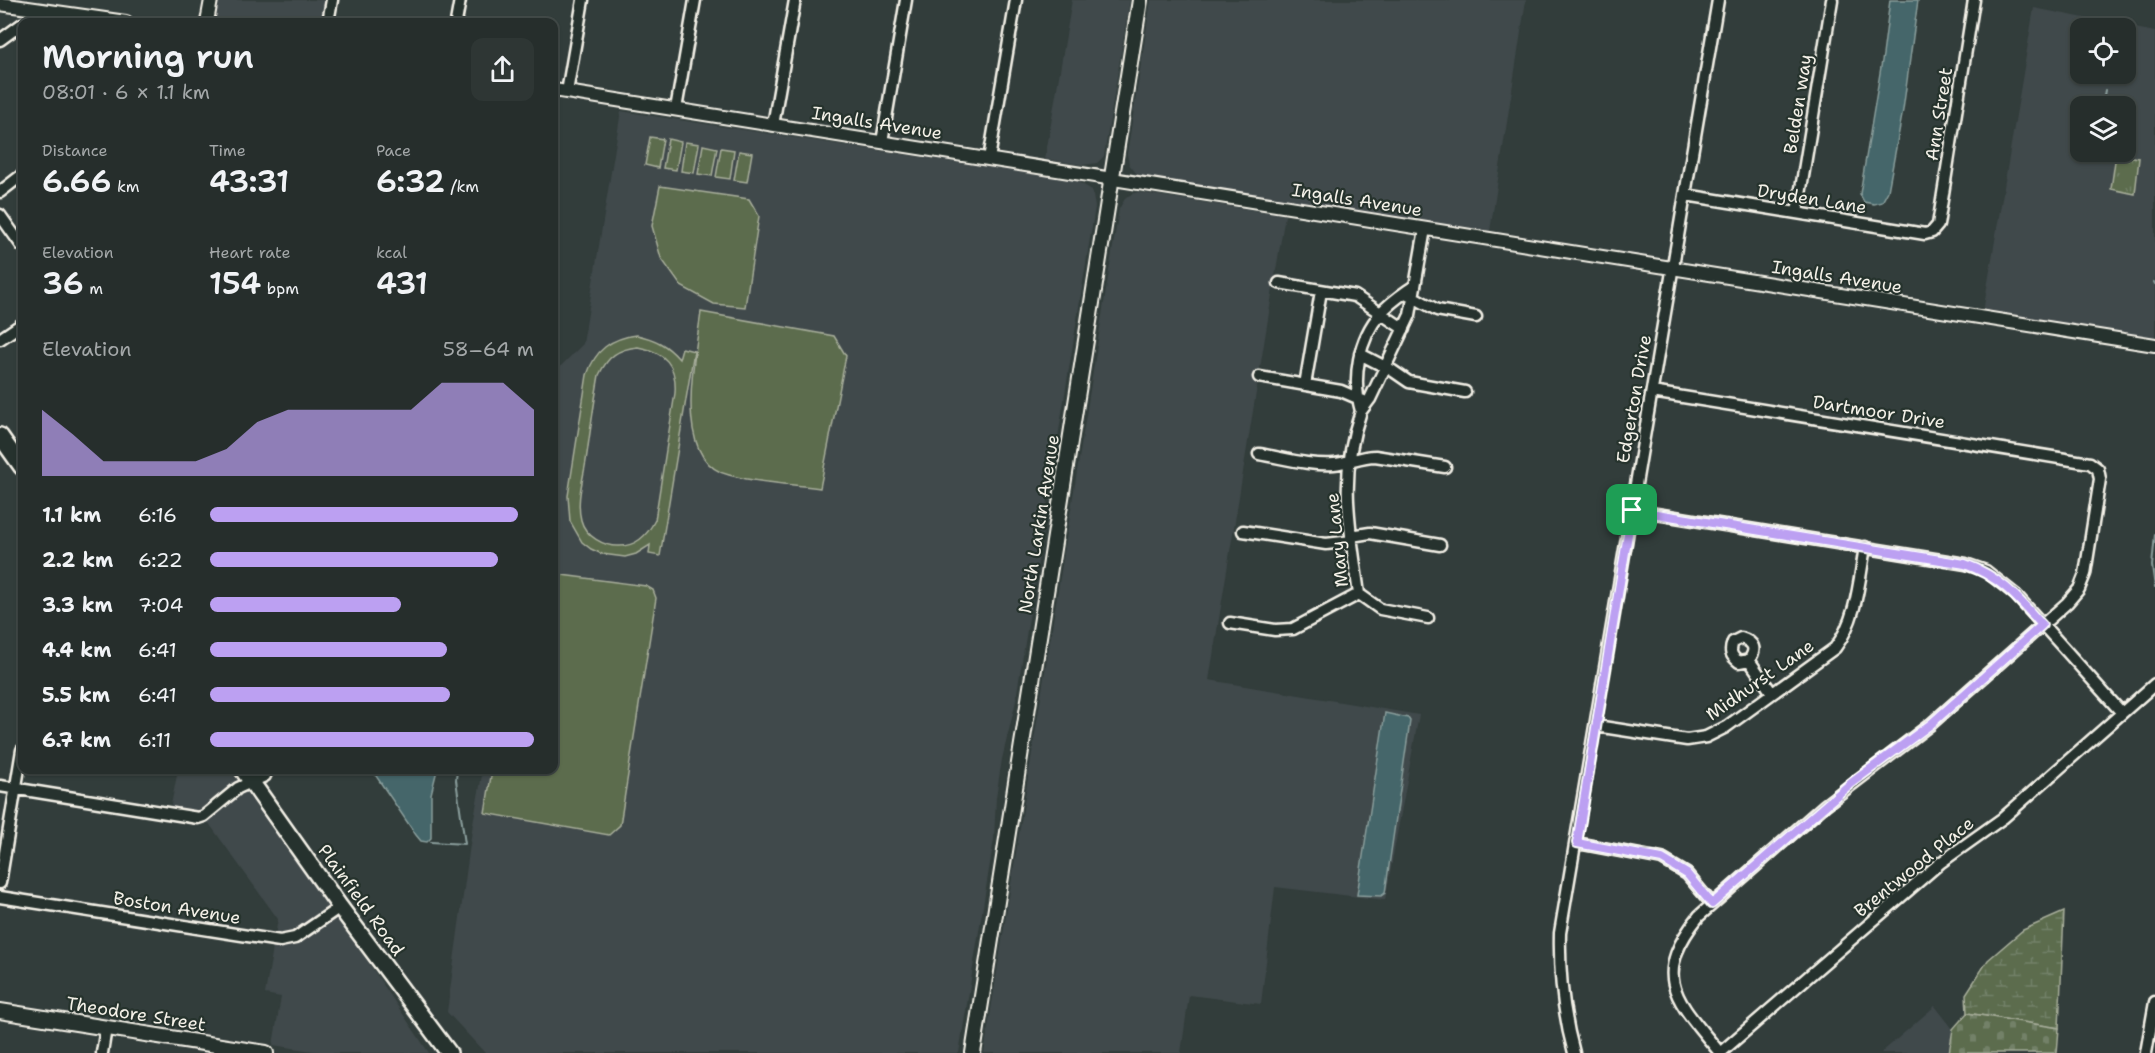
<!DOCTYPE html>
<html lang="en">
<head>
<meta charset="utf-8">
<style>
	body { margin:0; font-family:"Shantell Sans",sans-serif; background:#2e3634; color:#f1f3f6; height:100vh; display:flex; flex-direction:column; font-size:22px; white-space:nowrap }
	* { box-sizing:border-box; margin:0 }
	p { font-size:20px; color:#a4a8a9 }
	.icon { flex:none; width:33px; height:33px; fill:none; stroke:currentColor; stroke-width:2; stroke-linecap:round; stroke-linejoin:round }
	.map { position:relative; flex:1; overflow:hidden }
	.details { position:absolute; left:18px; top:18px; width:540px; height:756px; display:flex; flex-direction:column; background:#262e2c; border-radius:12px; box-shadow:0 2px 4px #0004,0 0 0 2px #424a48 }
	.details>* { flex:none }
	.tools { position:absolute; left:2070px; top:18px; display:grid; gap:12px }
	.tools a { display:grid; place-items:center; width:66px; height:66px; border-radius:12px; background:#262e2c; box-shadow:0 2px 4px #0004,0 0 0 2px #424a48; font-size:30px }
	.pin { position:absolute; display:grid; place-items:center; width:51px; height:51px; color:#fff; margin:-26px; border-radius:12px; box-shadow:0 3px 9px #0006 }
	.round { display:grid; place-items:center; flex:none; width:63px; height:63px; border-radius:12px; background:#2e3634 }
	.head { display:flex; align-items:center; justify-content:space-between; height:102px; padding:0 24px }
	h1 { font-size:33px; font-weight:600; line-height:45px }
	.stats { display:grid; grid-template-columns:repeat(3,1fr); gap:9px; height:102px; padding:6px 24px }
	.stats div { display:grid; align-content:center }
	.stats b { font-size:30px; font-weight:600 }
	.stats small { font-size:16px; font-weight:400 }
	.stats p { font-size:16px }
	.chart { height:168px; padding:12px 24px }
	.chart p { display:flex; justify-content:space-between }
	.chart svg { width:100%; height:108px; margin-top:6px; fill:#bca0f2; opacity:.7 }
	ul { padding:0 24px; list-style:none; font-size:20px }
	li { display:grid; grid-template-columns:96px 72px 1fr; align-items:center; height:45px }
	li i { height:15px; border-radius:8px; background:#bca0f2 }
	.map>svg:first-child { display:block }
</style>
</head>
<body>
<div class="map">
<svg width="2155" height="1053" viewBox="0 0 2155 1053">
	<defs>
		<pattern id="wetland-marsh" width="20" height="14" patternUnits="userSpaceOnUse" patternTransform="scale(1.5)"><rect width="20" height="14" fill="#5b6c4e"/><path d="M1 5h8M5 5V1M11 12h8M15 12V8" fill="none" stroke="#738168"/></pattern>
		<pattern id="cemetery-stones" width="16" height="16" patternUnits="userSpaceOnUse" patternTransform="scale(1.5)"><rect width="16" height="16" fill="#5b6c4e"/><path d="M2 7V4a2 2 0 0 1 4 0v3zM10 15v-3a2 2 0 0 1 4 0v3z" fill="#738168"/></pattern>
		<pattern id="park-tufts" width="24" height="20" patternUnits="userSpaceOnUse" patternTransform="scale(1.5)"><rect width="24" height="20" fill="#5b6c4e"/><path d="M3 7l-1-3M5 7V3M7 7l1-3M15 17l-1-3M17 17v-4M19 17l1-3" fill="none" stroke="#738168"/></pattern>
	</defs>
	<rect width="100%" height="100%" fill="#323d3b"/>
	<filter id="ink" filterUnits="userSpaceOnUse"><feTurbulence type="fractalNoise" baseFrequency=".0167" numOctaves="2"/><feDisplacementMap in="SourceGraphic" scale="12" xChannelSelector="R" yChannelSelector="G"/><feConvolveMatrix kernelMatrix="1 2 1 2 8 2 1 2 1" color-interpolation-filters="sRGB"/></filter>
	<g filter="url(#ink)">
		<!-- built -->
		<path fill="#40494b" fill-rule="evenodd" d="M218,0H326L322,22H214Z
			M1072,0H1130L1104,156L1097,163L1083,165L1045,159Z
			M1151,0H1526L1490,231L1147,178L1136,173L1129,164L1127,154Z
			M2034,8L2155,32V340L1983,312ZM2080,28H2126V74H2080ZM2080,106H2126V152H2080Z
			M621,111L1077,181L1092,190L1095,207L1015,705L1002,759L996,797L994,839L959,1053H485L447,1012L473,823L483,770H554V398L560,367L583,344Z
			M1137,192L1285,215L1209,680L1419,715L1385,900L1275,887L1261,1004L1189,995L1181,1053H984L1119,209L1126,197Z
			M178,770H230L366,959L429,1053H326L273,1045L281,997L265,994L278,919L208,822L170,810Z
			M1935,1006L1953,1029L1949,1053H1881Z"/>
		<!-- wetland -->
		<path fill="url(#wetland-marsh)" stroke="#a8ae9b" stroke-width="1.5" d="M2064,912L2059,1028L1967,1013L1966,994L1988,960L2023,930Z"/>
		<!-- cemetery -->
		<path fill="url(#cemetery-stones)" stroke="#a8ae9b" stroke-width="1.5" d="M1967,1013L2059,1028L2057,1053H1949L1953,1029Z"/>
		<!-- park -->
		<path fill="url(#park-tufts)" stroke="#a8ae9b" stroke-width="1.5" d="M2116,154L2139,158L2135,194L2111,189Z"/>
		<!-- pitch -->
		<path fill="#5b6c4e" stroke="#a8ae9b" stroke-width="1.5" fill-rule="evenodd" d="M650,137L663,139L658,168L645,165Z
			M668,139L681,142L676,170L663,168Z
			M685,142L699,144L694,173L681,171Z
			M703,145L717,148L712,176L698,174Z
			M721,148L734,150L730,179L716,177Z
			M739,151L752,153L747,182L734,180Z
			M660,186L749,199L759,216L745,307L714,304L681,286L661,258L652,226Z
			M701,312L834,336L846,356L820,488C791,484 757,483 729,475C670,461 696,354 701,312Z
			M637,335C655,339 667,345 679,359L682,348L694,351L660,556L649,554L650,545L636,554L625,557L602,554L591,549L582,542L570,521L568,496L587,375C595,350 611,338 637,335ZM638,347C665,352 677,365 675,393L655,520C648,534 637,546 620,546C604,547 585,536 581,520C576,501 583,480 586,461C590,432 594,403 599,375C608,356 618,349 638,347Z
			M554,574L646,586L653,590L656,598L620,825L609,835L485,813L492,770H554Z"/>
		<!-- water -->
		<path fill="#44666a" stroke="#8a9e9c" stroke-width="1.5" d="M1890,0H1918L1903,110L1888,191L1882,202L1874,204L1864,202L1860,194L1883,55Z
			M1385,713L1408,718L1410,721L1385,893L1381,896L1357,895Z
			M372,770H437L431,794V838L427,842L421,841L416,835Z"/>
		<g fill="none" stroke-linecap="round" stroke-linejoin="round">
			<!-- stream -->
			<path stroke="#8a9e9c" stroke-width="2" d="M2102,106L2105,90
				M2154,282L2155,284
				M2155,534L2152,566L2155,587
				M431,842L465,844L456,780L457,770"/>
			<!-- minor casing -->
			<g stroke="#f4f1e8" stroke-width="15">
				<path id="minor" d="M328,22L332,0
					M456,22L460,0
					M0,40L22,24
					M567,92L583,0
					M676,109L695,0
					M773,125L795,0
					M882,142L906,0
					M989,159L1016,0
					M0,192L22,175
					M1686,195L1925,234L1932,232L1938,225L1974,0
					M1797,213L1832,0
					M0,215L22,246
					M1279,283L1355,296L1404,329
					M1414,286C1403,294 1390,302 1381,313C1358,339 1352,379 1361,411L1370,399L1410,315L1425,229
					M1408,294L1437,310L1476,317
					M0,339L22,324
					M1360,354L1393,371L1409,382L1465,392
					M1259,377L1341,391L1362,400
					M1305,385L1321,291
					M1652,392L2090,463L2098,469L2100,479L2085,574L2079,589L2067,603L1931,724L1825,805L1699,916C1649,979 1678,1001 1720,1053
					M1259,454C1283,458 1310,466 1334,464C1348,463 1361,456 1375,456L1445,467
					M1632,510L1966,564L1986,571L2016,595L2122,713
					M1243,531L1326,544L1352,541
					M1351,536L1370,533L1440,545
					M1359,594C1350,527 1338,478 1361,411
					M1359,594L1380,609L1428,618
					M1230,623L1275,630L1293,629L1359,594
					M1749,660L1739,662C1731,656 1729,652 1733,642L1741,638C1754,642 1757,649 1749,660L1772,693
					M1596,726L1687,740L1706,737L1726,727L1835,648C1857,619 1859,581 1865,547
					M0,786L198,818L204,816L238,788L265,776L267,770
					M1577,843L1662,859L1687,874L1712,904
					M0,883L22,750
					M0,897L280,941L295,938L340,907
					M102,1053L106,1028
					M1574,1053C1563,1013 1559,975 1560,933L1718,0
					M1720,1053L1940,863L2003,818L2155,684
					M2146,1053L2155,1002"/>
			</g>
			<!-- tertiary casing -->
			<g stroke="#f4f1e8" stroke-width="16">
				<path id="tertiary" d="M0,4L126,22
					M207,22L211,0
					M554,90L2155,345"/>
			</g>
			<!-- secondary casing -->
			<g stroke="#f4f1e8" stroke-width="18">
				<path id="secondary" d="M0,1011L266,1053
					M973,1053L1140,0"/>
			</g>
			<!-- primary casing -->
			<g stroke="#f4f1e8" stroke-width="20">
				<path id="primary" d="M0,436L22,467
					M243,770L340,907L449,1053"/>
			</g>
			<!-- minor -->
			<use href="#minor" stroke="#26332d" stroke-width="10"/>
			<!-- tertiary -->
			<use href="#tertiary" stroke="#26332d" stroke-width="12"/>
			<!-- secondary -->
			<use href="#secondary" stroke="#26332d" stroke-width="14"/>
			<!-- primary -->
			<use href="#primary" stroke="#26332d" stroke-width="15"/>
		</g>
	</g>
	<g fill="none" stroke-linecap="round" stroke-linejoin="round" filter="url(#ink)">
		<!-- route casing -->
		<g stroke="#fff" stroke-width="12">
			<path id="route" d="M1632,510L1965,564C2001,577 2018,598 2042,625L1931,724L1850,784L1712,904L1687,874L1662,859L1577,843Z"/>
		</g>
		<!-- route -->
		<use href="#route" stroke="#bca0f2" stroke-width="8"/>
	</g>
	<g text-anchor="middle" dominant-baseline="central" stroke-width="4.5" stroke-linejoin="round" paint-order="stroke">
		<!-- street labels -->
		<g font-size="18" fill="#f4f1e8" stroke="#26332d">
			<text transform="translate(1798 104) rotate(-81)">Belden way</text>
			<text transform="translate(1939 114) rotate(-81)">Ann Street</text>
			<text transform="translate(877 123) rotate(9)">Ingalls Avenue</text>
			<text transform="translate(1812 199) rotate(9)">Dryden Lane</text>
			<text transform="translate(1357 200) rotate(9)">Ingalls Avenue</text>
			<text transform="translate(1837 277) rotate(9)">Ingalls Avenue</text>
			<text transform="translate(1634 399) rotate(-80)">Edgerton Drive</text>
			<text transform="translate(1879 412) rotate(9)">Dartmoor Drive</text>
			<text transform="translate(1039 524) rotate(-81)">North Larkin Avenue</text>
			<text transform="translate(1337 540) rotate(-96)">Mary Lane</text>
			<text transform="translate(1760 680) rotate(-35)">Midhurst Lane</text>
			<text transform="translate(1914 867) rotate(-39)">Brentwood Place</text>
			<text transform="translate(361 900) rotate(54)">Plainfield Road</text>
			<text transform="translate(177 908) rotate(9)">Boston Avenue</text>
			<text transform="translate(136 1014) rotate(9)">Theodore Street</text>
		</g>
	</g>
</svg>
<div class="tools">
<a><svg class="icon" aria-label="locate" viewBox="0 0 24 24"><circle cx="12" cy="12" r="6"/><path d="M12 2v4M12 18v4M2 12h4M18 12h4"/></svg></a>
<a><svg class="icon" aria-label="layers" viewBox="0 0 24 24"><path d="M12 4l9 5-9 5-9-5zM3 14l9 5 9-5"/></svg></a>
</div>
<div class="pin" style="left:1632px;top:510px;background:#1e9e55"><svg class="icon" aria-label="arrive" viewBox="0 0 24 24"><path d="M6 21V4h12l-3 4 3 4H6"/></svg></div>
<section class="details">
<div class="head"><div><h1>Morning run</h1><p>08:01 · 6 × 1.1 km</p></div><a class="round"><svg class="icon" aria-label="share" viewBox="0 0 24 24"><path d="M12 15V3M7 8l5-5 5 5M5 13v7h14v-7"/></svg></a></div>
<div class="stats">
<div><p>Distance</p><b>6.66<small> km</small></b></div>
<div><p>Time</p><b>43:31</b></div>
<div><p>Pace</p><b>6:32<small> /km</small></b></div>
</div>
<div class="stats">
<div><p>Elevation</p><b>36<small> m</small></b></div>
<div><p>Heart rate</p><b>154<small> bpm</small></b></div>
<div><p>kcal</p><b>431</b></div>
</div>
<div class="chart"><p><span>Elevation</span>58–64 m</p>
<svg viewBox="0 0 160 44" preserveAspectRatio="none"><path d="M0 44V17L10 27L20 38L30 38L40 38L50 38L60 33L70 22L80 17L90 17L100 17L110 17L120 17L130 6L140 6L150 6L160 17V44z"/></svg>
</div>
<ul>
<li><b>1.1 km</b>6:16<i style="width:95%"></i></li>
<li><b>2.2 km</b>6:22<i style="width:89%"></i></li>
<li><b>3.3 km</b>7:04<i style="width:59%"></i></li>
<li><b>4.4 km</b>6:41<i style="width:73%"></i></li>
<li><b>5.5 km</b>6:41<i style="width:74%"></i></li>
<li><b>6.7 km</b>6:11<i style="width:100%"></i></li>
</ul>
</section>
</div>
</body>
</html>
